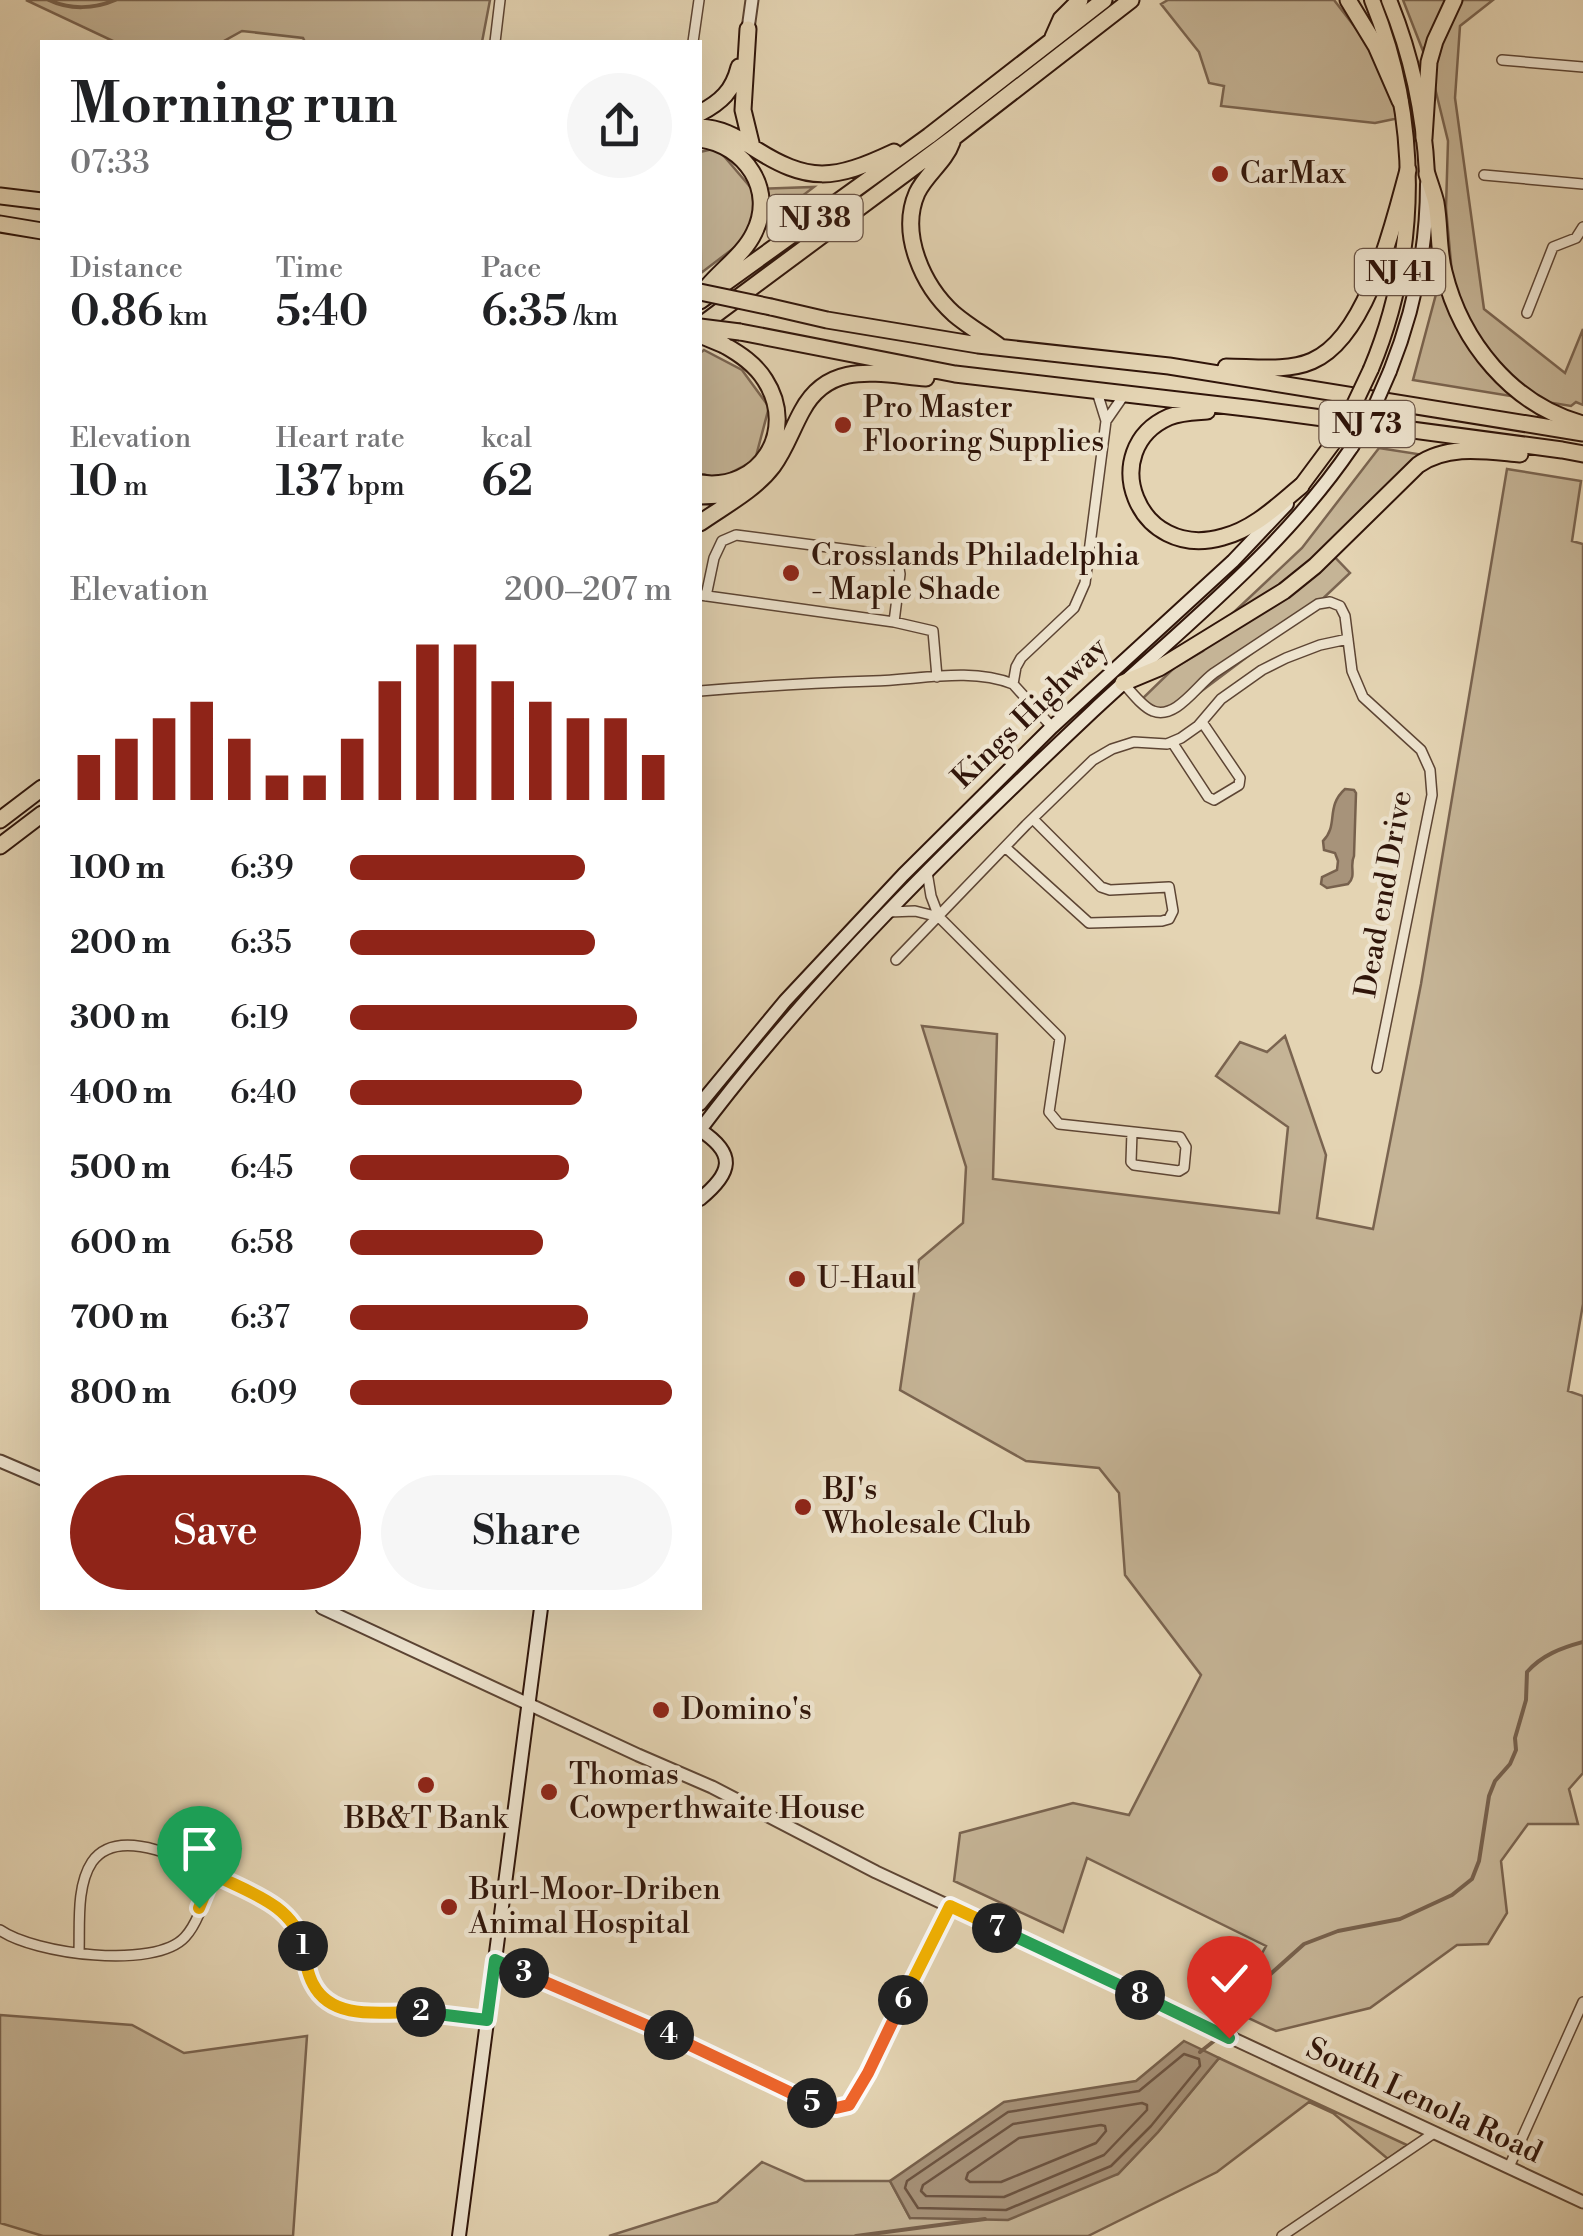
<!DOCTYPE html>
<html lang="en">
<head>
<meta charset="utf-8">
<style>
	body { margin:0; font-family:"Libre Bodoni",serif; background:#f6f6f6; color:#202124; height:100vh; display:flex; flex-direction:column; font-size:38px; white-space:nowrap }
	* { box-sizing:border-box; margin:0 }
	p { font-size:32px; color:#757577 }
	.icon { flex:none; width:55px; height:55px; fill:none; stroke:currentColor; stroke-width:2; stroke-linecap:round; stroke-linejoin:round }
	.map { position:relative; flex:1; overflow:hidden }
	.panel { position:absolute; left:40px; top:40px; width:662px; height:1570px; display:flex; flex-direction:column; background:#fff; border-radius:0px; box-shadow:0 10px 40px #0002 }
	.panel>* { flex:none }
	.pin { position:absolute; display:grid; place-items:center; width:85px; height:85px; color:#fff; margin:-102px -42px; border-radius:50% 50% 50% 0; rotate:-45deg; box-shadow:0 0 10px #0007 }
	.pin .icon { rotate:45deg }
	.km { position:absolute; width:50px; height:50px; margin:-25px; border-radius:50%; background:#222; color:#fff; font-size:28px; line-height:50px; text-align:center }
	.round { display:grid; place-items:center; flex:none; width:105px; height:105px; border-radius:52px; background:#f6f6f6 }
	.headline { display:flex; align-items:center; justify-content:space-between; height:170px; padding:0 30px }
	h1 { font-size:55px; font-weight:600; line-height:75px }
	.metrics { display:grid; grid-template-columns:repeat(3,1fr); gap:15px; height:170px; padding:10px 30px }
	.metrics div { display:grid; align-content:center }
	.metrics b { font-size:42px; font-weight:600 }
	.metrics small { font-size:28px; font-weight:400 }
	.metrics p { font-size:28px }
	.chart { height:280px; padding:20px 30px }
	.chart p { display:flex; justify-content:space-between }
	.chart svg { width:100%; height:180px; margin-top:10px; stroke:#8f2418; stroke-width:6 }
	.cta { display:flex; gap:20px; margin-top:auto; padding:20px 30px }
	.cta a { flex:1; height:115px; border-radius:60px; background:#8f2418; color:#fff; font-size:40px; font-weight:600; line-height:115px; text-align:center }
	.cta a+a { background:#f6f6f6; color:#202124 }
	ul { padding:0 30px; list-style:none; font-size:32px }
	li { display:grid; grid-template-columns:160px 120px 1fr; align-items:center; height:75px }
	li i { height:25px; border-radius:12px; background:#8f2418 }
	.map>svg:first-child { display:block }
</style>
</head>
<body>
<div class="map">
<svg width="1583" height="2236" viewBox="0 0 1583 2236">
	<rect width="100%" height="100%" fill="#e4d4b3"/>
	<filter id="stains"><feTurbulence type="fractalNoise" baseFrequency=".002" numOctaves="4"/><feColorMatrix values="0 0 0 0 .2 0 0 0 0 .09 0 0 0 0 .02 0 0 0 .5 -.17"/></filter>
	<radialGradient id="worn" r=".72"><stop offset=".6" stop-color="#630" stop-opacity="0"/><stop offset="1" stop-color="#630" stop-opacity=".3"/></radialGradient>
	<!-- green -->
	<path fill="#c5b496" stroke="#7a6450" stroke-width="2.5" d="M26,0H490L482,42H305L303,38L242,31L222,42H115Z
		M1168,0H1334L1375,53L1399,118L1375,123L1221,106L1224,86L1209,83L1199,52L1161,4Z
		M1403,0H1446L1423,51Z
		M1462,0H1493L1460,26L1455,98L1484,309L1565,373L1583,329V405L1576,402L1571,406L1413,380L1439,283L1452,274L1446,208L1448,141L1434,84L1432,63Z
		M717,148L752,189L814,187L701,273L700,152Z
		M704,350L742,370L769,407L755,460L719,479L700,473V353Z
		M1379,448L1424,455L1329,551L1350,573L1315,606L1175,711L1149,709L1141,700L1174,668L1203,651L1200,644L1302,548Z
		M1507,469L1581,481L1572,541L1583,544V1304L1568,1391L1583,1396V1773L1569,1789L1578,1824H1528L1501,1861L1507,1913L1488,1944L1457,1945L1370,2008L1276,2031L1225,2007L1237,1998L1266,1946L1087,1858L1063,1932L954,1881L960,1833L1073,1803L1129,1815L1201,1675L1125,1575L1119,1493L1099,1468L1026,1461L900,1390L919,1260L963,1223L966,1167L922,1026L997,1034L993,1179L1279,1213L1288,1127L1216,1076L1240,1042L1267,1052L1285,1036L1326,1155L1317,1218L1373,1229L1421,984Z
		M0,2015L132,2025L184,2053L307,2036L293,2236H43L0,2223Z
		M1219,2058L1407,2145L1388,2159L1333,2113L1309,2102L1217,2172L1088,2236H609L717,2202L762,2162L805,2181H890L910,2218L1118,2174L1158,2132Z"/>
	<!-- water -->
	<path fill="#a7937a" stroke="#77614d" stroke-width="2.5" d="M1345,789L1354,790L1356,793L1354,856C1349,866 1357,876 1348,884L1327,888L1321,884L1322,877L1337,870L1338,861L1335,853L1324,850L1323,841C1339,825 1325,807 1345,789Z
		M1184,2041L1219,2058L1158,2132L1118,2174L1008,2220L910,2218L890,2181L1004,2102L1136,2081Z"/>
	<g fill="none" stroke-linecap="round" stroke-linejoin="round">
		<!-- shore -->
		<path stroke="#6c5442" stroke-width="2.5" d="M1184,2054L1199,2059L1200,2066L1151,2126L1111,2166L1006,2210L918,2208L905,2188L907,2181L1008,2112L1139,2091Z
			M1142,2103L1147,2105V2110L1104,2155L1004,2197L926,2196L921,2191L923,2185L1013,2124Z
			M1101,2125L1105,2126L1106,2131L1096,2143L1001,2182H970L966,2179L968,2173L1019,2138Z"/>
		<!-- stream -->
		<path stroke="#77614d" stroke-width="4" d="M49,0C69,10 95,9 115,0
			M1226,2021L1255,1988L1304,1944L1338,1931L1400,1919L1452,1895L1472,1879L1479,1861L1489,1796L1495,1781L1510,1764L1516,1750L1515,1738L1526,1700L1527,1672C1542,1655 1561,1648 1583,1642
			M1200,2052L1214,2041
			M856,2236L985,2219"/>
		<!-- minor casing -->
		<g stroke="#5d4534" stroke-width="12">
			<path id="minor" d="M495,42L500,0
				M693,42L699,0
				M1502,60L1583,67
				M1484,175L1583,184
				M1527,313L1553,247L1576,238L1583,227
				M1106,421L1124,395
				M700,595L894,622L933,631L937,677
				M706,596L714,558L722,541L736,535L889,555L898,563L900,574L894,622
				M1123,683C1131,691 1142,707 1153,711C1176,720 1197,685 1214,673L1318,604L1330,602L1340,606L1345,616L1352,671L1363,697L1421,750L1430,770L1432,795L1377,1068
				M700,691C758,686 815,683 873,681C919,680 969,667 1013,684
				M1052,727L1013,684L1016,667L1021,658L1074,608L1085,583L1106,421L1097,392
				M1172,742L1208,797L1214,800L1239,785L1240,778L1202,722
				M1005,847L1089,923L1162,921L1169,919L1173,911L1169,887L1110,890L1101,887L1033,819
				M927,872L931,896L939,917L1060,1038L1049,1112L1059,1124L1180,1137L1186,1147L1184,1168L1179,1171L1134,1165L1131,1162L1132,1132
				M889,912L915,911L939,917
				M896,960L1026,825L1093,760L1112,749L1134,742L1167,744L1181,738L1198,726L1221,699L1262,670L1286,658L1320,645L1348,639
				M0,1930C34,1954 155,1970 185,1937C199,1922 206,1894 213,1874
				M79,1952C80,1925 76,1886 92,1862C122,1819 206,1871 239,1888C257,1897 278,1904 291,1920C311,1944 299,1984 329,2001C358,2018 387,2010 419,2012C442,2013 464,2017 487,2020
				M495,1961L666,2033L815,2105C830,2109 844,2111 855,2098L950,1905
				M1509,2167L1583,2002
				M1282,2236L1434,2133"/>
		</g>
		<!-- tertiary casing -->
		<g stroke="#5d4534" stroke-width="15">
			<path id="tertiary" d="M748,29L752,0
				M0,1461L42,1479
				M322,1608L638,1755L712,1787L876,1872L1583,2202"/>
		</g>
		<!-- secondary casing -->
		<g stroke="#30150a" stroke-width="16">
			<path id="secondary" d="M1390,371C1414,311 1427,248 1427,184
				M700,1104L785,1001L903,875L1052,727L1233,561L1287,504
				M700,1130C815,977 954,842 1093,711C1183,627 1282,550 1352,447
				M700,1130C737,1154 732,1173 700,1199
				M459,2236L541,1608"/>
		</g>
		<!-- primary casing -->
		<g stroke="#30150a" stroke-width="18">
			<path id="primary" d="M1389,0C1412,56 1424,114 1427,174
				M1371,369C1420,252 1420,118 1372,0
				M1301,486L1333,443"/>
		</g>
		<!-- trunk casing -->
		<g stroke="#30150a" stroke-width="19">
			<path id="trunk" d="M1348,0L1376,46L1400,101
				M748,29L743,110L752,147
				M1053,37L1061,19L1080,0
				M700,113C721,102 733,91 739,67
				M700,127C720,128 735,136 752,147C809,184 834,180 894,152
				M1424,138L1429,62L1435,41L1454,0
				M700,139C745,145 776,190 754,233C744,254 722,269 707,287
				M952,142C945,162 926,174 917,193C899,234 923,286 954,314C968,326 984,335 999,346
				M1427,174C1430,184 1434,194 1436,203C1440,226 1438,249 1444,272C1461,342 1512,405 1583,424
				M0,196L42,201
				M0,224L42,231
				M700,301L929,136L1104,0
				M771,307L827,320L978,345L1169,366L1583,433
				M700,326L953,138L1131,0
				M740,332L955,374L1255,409L1562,450L1583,454
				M1226,367C1253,367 1287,372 1312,361C1368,337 1393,224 1408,170
				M1207,411C1194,412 1181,412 1169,417C1096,449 1136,562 1223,537C1254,529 1277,506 1301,486
				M700,483C760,492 798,431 765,380C755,364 740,354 724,345
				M700,496L722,495L741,491
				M700,523C724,506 755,490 773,466C785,450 792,429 802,411C829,360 878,374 926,378
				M1123,683L1159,668L1284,591L1315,566L1418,465C1448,444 1486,451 1520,454
				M0,820L42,788
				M0,846L42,814"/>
		</g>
		<!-- minor -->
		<use href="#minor" stroke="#ede3ce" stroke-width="9"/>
		<!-- tertiary -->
		<use href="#tertiary" stroke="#ede3ce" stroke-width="11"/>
		<!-- secondary -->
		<use href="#secondary" stroke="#ede3ce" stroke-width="12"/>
		<!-- primary -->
		<use href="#primary" stroke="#e4d4b3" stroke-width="14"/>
		<!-- trunk -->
		<use href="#trunk" stroke="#e4d4b3" stroke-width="15"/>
		<!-- secondary-bridge casing -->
		<g stroke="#30150a" stroke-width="16" stroke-linecap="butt">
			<path id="secondary-bridge" d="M1352,447L1373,410L1390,371"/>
		</g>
		<!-- primary-bridge casing -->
		<g stroke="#30150a" stroke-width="18" stroke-linecap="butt">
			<path id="primary-bridge" d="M1333,443L1353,407L1371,369"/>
		</g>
		<!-- trunk-bridge casing -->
		<g stroke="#30150a" stroke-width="19" stroke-linecap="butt">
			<path id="trunk-bridge" d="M700,292L771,307
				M700,327L740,332
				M700,335L724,345"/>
		</g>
		<!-- secondary-bridge -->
		<use href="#secondary-bridge" stroke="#ede3ce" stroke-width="12"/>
		<!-- primary-bridge -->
		<use href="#primary-bridge" stroke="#e4d4b3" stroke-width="14"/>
		<!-- trunk-bridge -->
		<use href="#trunk-bridge" stroke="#e4d4b3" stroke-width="15"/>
	</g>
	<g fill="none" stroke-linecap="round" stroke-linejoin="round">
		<!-- split-1 casing -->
		<g stroke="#fff" stroke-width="20">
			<path id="split-1" d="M199,1908L213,1874C247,1892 293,1904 303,1946"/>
		</g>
		<!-- split-2 casing -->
		<g stroke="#fff" stroke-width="20">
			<path id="split-2" d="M303,1946C305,1959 307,1973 313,1984C333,2023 387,2011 421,2012"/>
		</g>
		<!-- split-3 casing -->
		<g stroke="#fff" stroke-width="20">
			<path id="split-3" d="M421,2012L487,2020L495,1960L524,1973"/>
		</g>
		<!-- split-4 casing -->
		<g stroke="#fff" stroke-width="20">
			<path id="split-4" d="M524,1973L669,2035"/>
		</g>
		<!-- split-5 casing -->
		<g stroke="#fff" stroke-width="20">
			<path id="split-5" d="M669,2035L812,2103"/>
		</g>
		<!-- split-6 casing -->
		<g stroke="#fff" stroke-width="20">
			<path id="split-6" d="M812,2103L836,2108L849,2105L868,2073L903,2000"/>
		</g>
		<!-- split-7 casing -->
		<g stroke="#fff" stroke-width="20">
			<path id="split-7" d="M903,2000L950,1906L997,1928"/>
		</g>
		<!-- split-8 casing -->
		<g stroke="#fff" stroke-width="20">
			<path id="split-8" d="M997,1928L1140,1995"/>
		</g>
		<!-- split-9 casing -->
		<g stroke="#fff" stroke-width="20">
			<path id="split-9" d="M1140,1995L1229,2038"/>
		</g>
		<!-- split-1 -->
		<use href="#split-1" stroke="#f5b400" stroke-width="12"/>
		<!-- split-2 -->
		<use href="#split-2" stroke="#f5b400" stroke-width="12"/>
		<!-- split-3 -->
		<use href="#split-3" stroke="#22a559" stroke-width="12"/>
		<!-- split-4 -->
		<use href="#split-4" stroke="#f0652b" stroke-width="12"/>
		<!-- split-5 -->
		<use href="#split-5" stroke="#f0652b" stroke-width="12"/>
		<!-- split-6 -->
		<use href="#split-6" stroke="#f0652b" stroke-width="12"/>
		<!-- split-7 -->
		<use href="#split-7" stroke="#f5b400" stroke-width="12"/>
		<!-- split-8 -->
		<use href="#split-8" stroke="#22a559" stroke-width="12"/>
		<!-- split-9 -->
		<use href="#split-9" stroke="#22a559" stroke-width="12"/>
	</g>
	<!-- markers -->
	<g fill="#8f2418" stroke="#ede3ce" stroke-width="4">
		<circle cx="1220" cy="174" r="10"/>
		<circle cx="843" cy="425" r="10"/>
		<circle cx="791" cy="573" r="10"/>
		<circle cx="797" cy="1279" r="10"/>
		<circle cx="803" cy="1507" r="10"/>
		<circle cx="661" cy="1710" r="10"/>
		<circle cx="426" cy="1785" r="10"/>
		<circle cx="549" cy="1792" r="10"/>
		<circle cx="449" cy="1907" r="10"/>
	</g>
	<g text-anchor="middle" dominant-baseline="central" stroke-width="9" stroke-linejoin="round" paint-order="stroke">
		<!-- shield labels -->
		<g fill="#ede3ce" stroke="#695345" stroke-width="2.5">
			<rect x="767.5" y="195" width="95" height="46" rx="8"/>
			<rect x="1355" y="249" width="90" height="46" rx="8"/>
			<rect x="1319.5" y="401" width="95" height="46" rx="8"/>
		</g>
		<g font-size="28" font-weight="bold" fill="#30150a">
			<text x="815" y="218">NJ 38</text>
			<text x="1400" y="272">NJ 41</text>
			<text x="1367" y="424">NJ 73</text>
		</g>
		<!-- poi labels -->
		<g font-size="30" fill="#30150a" stroke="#ede3ce" text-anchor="start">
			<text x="1240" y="174">CarMax</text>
			<text x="863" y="408">Pro Master<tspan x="863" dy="34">Flooring Supplies</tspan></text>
			<text x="811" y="556">Crosslands Philadelphia<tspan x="811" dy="34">- Maple Shade</tspan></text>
			<text x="817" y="1279">U-Haul</text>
			<text x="823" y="1490">BJ's<tspan x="823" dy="34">Wholesale Club</tspan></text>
			<text x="681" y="1710">Domino's</text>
			<text x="569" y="1775">Thomas<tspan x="569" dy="34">Cowperthwaite House</tspan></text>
			<text x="426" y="1819" text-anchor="middle">BB&amp;T Bank</text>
			<text x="469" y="1890">Burl-Moor-Driben<tspan x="469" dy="34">Animal Hospital</tspan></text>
		</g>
		<!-- street labels -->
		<g font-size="30" fill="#30150a" stroke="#ede3ce">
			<text transform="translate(1030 713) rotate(-44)">Kings Highway</text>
			<text transform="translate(1384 894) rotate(-80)">Dead end Drive</text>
			<text transform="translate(1424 2101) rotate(25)">South Lenola Road</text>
		</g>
	</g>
	<rect width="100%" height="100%" filter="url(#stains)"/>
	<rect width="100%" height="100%" fill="url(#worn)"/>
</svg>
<div class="pin" style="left:199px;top:1908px;background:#1e9e55"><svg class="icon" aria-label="arrive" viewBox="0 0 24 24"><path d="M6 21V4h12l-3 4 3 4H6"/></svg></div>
<div class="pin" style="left:1229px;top:2038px;background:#d93025"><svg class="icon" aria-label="check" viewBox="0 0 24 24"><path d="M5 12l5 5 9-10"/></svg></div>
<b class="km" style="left:303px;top:1946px">1</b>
<b class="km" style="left:421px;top:2012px">2</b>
<b class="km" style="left:524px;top:1973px">3</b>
<b class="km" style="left:669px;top:2035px">4</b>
<b class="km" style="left:812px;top:2103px">5</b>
<b class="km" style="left:903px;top:2000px">6</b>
<b class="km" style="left:997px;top:1928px">7</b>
<b class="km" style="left:1140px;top:1995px">8</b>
<section class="panel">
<div class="headline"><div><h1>Morning run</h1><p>07:33</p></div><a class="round"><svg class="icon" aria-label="share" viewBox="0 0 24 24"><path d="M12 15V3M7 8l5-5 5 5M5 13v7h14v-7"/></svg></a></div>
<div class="metrics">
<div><p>Distance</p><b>0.86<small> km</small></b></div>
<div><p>Time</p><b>5:40</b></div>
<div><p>Pace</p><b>6:35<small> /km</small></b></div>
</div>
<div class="metrics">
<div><p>Elevation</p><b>10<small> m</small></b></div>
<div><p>Heart rate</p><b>137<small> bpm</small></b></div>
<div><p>kcal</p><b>62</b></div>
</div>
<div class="chart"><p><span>Elevation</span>200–207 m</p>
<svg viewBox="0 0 160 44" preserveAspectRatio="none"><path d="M5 44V33M15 44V29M25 44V24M35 44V20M45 44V29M55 44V38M65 44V38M75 44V29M85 44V15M95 44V6M105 44V6M115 44V15M125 44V20M135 44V24M145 44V24M155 44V33"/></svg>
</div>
<ul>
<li><b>100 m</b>6:39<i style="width:73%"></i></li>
<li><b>200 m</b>6:35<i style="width:76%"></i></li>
<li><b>300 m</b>6:19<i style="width:89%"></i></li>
<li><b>400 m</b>6:40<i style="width:72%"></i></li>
<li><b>500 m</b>6:45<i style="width:68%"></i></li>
<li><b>600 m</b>6:58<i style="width:60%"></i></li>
<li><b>700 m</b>6:37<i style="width:74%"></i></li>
<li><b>800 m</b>6:09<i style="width:100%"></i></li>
</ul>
<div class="cta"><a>Save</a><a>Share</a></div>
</section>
</div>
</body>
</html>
